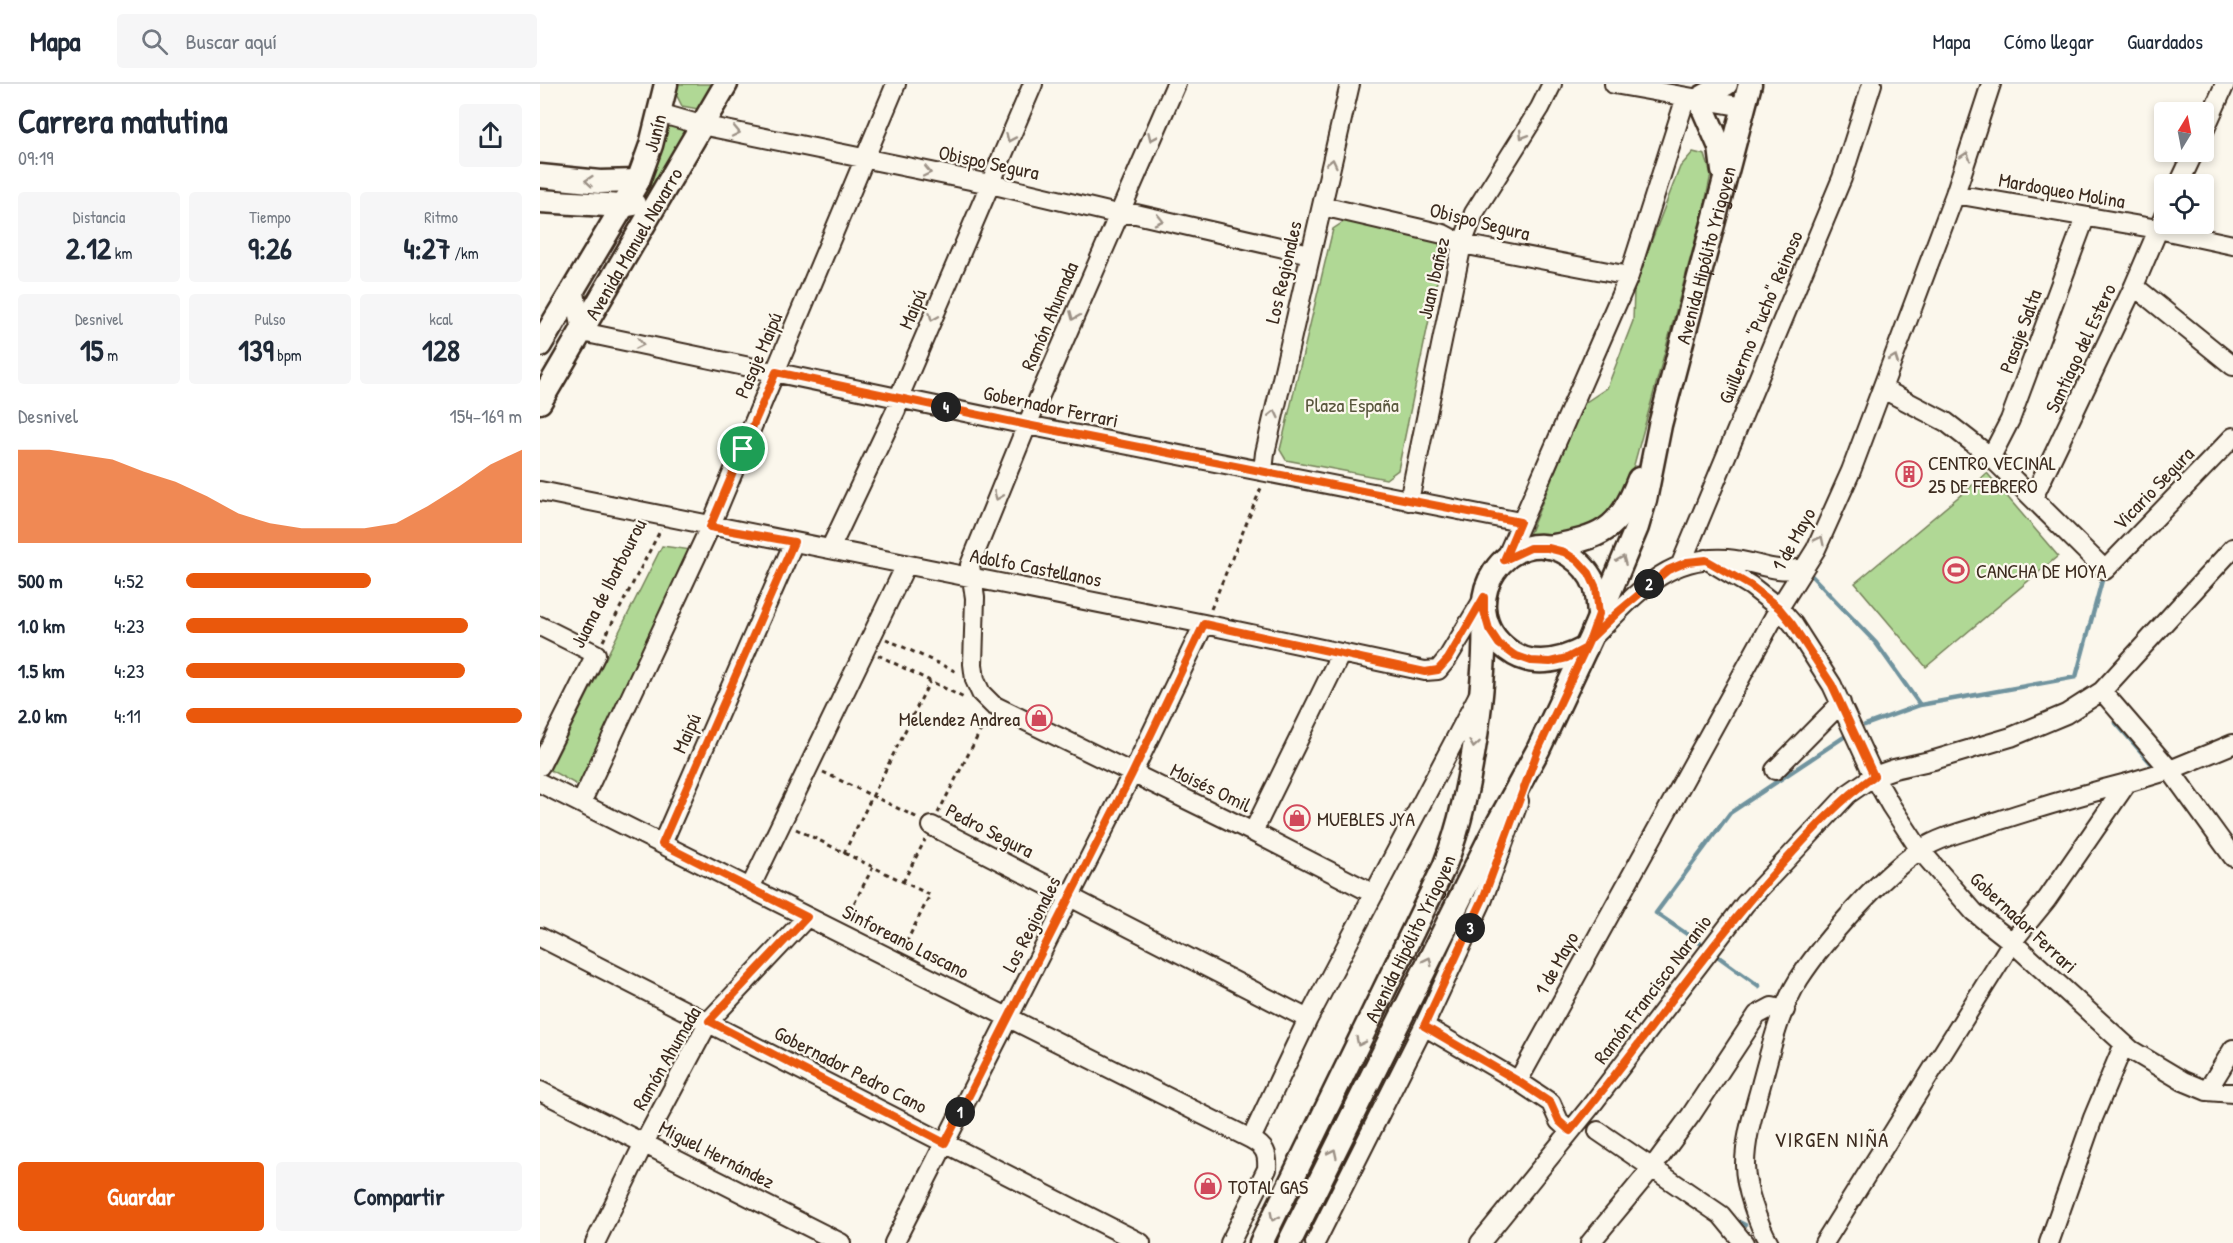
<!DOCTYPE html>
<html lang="es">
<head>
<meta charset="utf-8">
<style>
	body { margin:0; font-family:"Patrick Hand",sans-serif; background:#f6f6f7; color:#1f2937; height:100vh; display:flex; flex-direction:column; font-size:22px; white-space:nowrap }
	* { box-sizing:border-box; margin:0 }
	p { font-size:20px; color:#747a83 }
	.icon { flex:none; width:33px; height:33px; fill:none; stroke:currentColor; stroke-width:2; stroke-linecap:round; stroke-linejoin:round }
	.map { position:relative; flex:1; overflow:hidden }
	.details { display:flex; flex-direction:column; background:#fff; width:540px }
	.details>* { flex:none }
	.needle { width:39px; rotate:10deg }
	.fabs { position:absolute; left:1614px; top:18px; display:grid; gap:12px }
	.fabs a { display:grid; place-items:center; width:60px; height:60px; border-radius:6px; background:#fff; box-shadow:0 3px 9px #0003; font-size:30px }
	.pin { position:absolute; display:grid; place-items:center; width:51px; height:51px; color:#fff; margin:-26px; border:3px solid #fff; border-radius:50%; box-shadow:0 2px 6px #0007 }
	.km { position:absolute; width:30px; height:30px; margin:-15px; border-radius:50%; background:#222; color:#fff; font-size:16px; line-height:30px; text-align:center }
	.round { display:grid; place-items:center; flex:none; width:63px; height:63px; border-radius:6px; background:#f6f6f7 }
	.summary { display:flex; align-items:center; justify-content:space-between; height:102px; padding:0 18px }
	h1 { font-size:33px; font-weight:800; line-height:45px }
	.metrics { display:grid; grid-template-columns:repeat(3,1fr); gap:9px; height:102px; padding:6px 18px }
	.metrics div { display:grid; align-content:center; border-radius:6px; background:#f6f6f7; text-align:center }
	.metrics b { font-size:30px; font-weight:800 }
	.metrics small { font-size:16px; font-weight:400 }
	.metrics p { font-size:16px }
	.chart { height:168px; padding:12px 18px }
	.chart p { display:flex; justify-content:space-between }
	.chart svg { width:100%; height:108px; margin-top:6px; fill:#ea580c; opacity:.7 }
	.cta { display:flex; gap:12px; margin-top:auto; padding:12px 18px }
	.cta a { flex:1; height:69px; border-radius:6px; background:#ea580c; color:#fff; font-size:24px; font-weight:800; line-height:69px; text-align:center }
	.cta a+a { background:#f6f6f7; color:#1f2937 }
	ul { padding:0 18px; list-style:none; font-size:20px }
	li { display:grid; grid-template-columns:96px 72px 1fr; align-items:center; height:45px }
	li i { height:15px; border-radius:8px; background:#ea580c }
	header { display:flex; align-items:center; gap:36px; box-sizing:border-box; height:84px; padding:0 30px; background:#fff; border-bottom:2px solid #e0e1e3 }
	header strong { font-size:28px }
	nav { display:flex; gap:33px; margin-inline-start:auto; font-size:21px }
	.search { width:420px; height:54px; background:#f6f6f7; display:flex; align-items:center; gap:15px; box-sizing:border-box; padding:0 21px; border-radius:6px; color:#747a83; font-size:22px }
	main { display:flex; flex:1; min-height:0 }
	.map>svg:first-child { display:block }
</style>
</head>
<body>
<header>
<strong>Mapa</strong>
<div class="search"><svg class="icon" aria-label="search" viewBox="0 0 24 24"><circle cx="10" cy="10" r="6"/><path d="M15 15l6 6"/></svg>Buscar aquí</div>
<nav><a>Mapa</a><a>Cómo llegar</a><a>Guardados</a></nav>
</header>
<main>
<section class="details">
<div class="summary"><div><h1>Carrera matutina</h1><p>09:19</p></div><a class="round"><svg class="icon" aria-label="share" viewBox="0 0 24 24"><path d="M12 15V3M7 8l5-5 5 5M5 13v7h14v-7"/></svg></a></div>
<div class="metrics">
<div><p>Distancia</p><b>2.12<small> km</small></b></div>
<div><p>Tiempo</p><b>9:26</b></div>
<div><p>Ritmo</p><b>4:27<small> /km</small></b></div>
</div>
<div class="metrics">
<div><p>Desnivel</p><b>15<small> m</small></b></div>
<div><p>Pulso</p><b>139<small> bpm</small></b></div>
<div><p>kcal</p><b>128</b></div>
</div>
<div class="chart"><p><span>Desnivel</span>154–169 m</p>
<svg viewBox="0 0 160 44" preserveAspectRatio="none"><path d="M0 44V6L10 6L20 8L30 10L40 15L50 19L60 25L70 32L80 36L90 38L100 38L110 38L120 36L130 29L140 21L150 12L160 6V44z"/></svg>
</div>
<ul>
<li><b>500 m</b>4:52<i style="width:55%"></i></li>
<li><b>1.0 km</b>4:23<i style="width:84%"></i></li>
<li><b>1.5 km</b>4:23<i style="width:83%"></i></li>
<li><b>2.0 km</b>4:11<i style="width:100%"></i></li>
</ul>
<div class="cta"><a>Guardar</a><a>Compartir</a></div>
</section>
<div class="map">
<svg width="1693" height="1159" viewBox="0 0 1693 1159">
	<rect width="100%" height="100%" fill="#fbf7ec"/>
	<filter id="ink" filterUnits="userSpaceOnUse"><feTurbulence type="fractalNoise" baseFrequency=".0167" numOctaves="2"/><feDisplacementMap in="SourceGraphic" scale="12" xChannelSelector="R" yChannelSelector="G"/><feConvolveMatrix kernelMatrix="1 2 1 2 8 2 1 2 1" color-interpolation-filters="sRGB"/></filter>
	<g filter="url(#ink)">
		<!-- green -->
		<path fill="#b0d895" stroke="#76815a" stroke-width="1.5" d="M136,0H173L158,25L142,22L135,8Z
			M126,40L149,45L111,110L97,113Z
			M1153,68L1165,71L1171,90L1164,124L1094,381L1077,419L1057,439L1030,447L988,453L1043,320L1067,304L1093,237L1094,206L1110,161L1140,83Z
			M808,135L897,156L903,168L858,386L846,395L746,376L740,366L793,145Z
			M1447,389L1518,472L1386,583L1315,499Z
			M122,462L152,466L39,702L10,686Z"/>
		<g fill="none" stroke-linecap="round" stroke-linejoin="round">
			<!-- stream -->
			<path stroke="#6f939e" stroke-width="4.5" d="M1268,488L1336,559L1380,621
				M1576,639L1611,679
				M1325,641L1380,621L1536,593L1564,489
				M1160,859L1116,829L1190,729L1304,653
				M1176,871L1219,902
				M1195,1136L1205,1141"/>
			<!-- minor casing -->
			<g stroke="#3b2a1e" stroke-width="22">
				<path id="minor" d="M636,0L487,341L430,481L435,514L433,580L435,596L441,609L453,621L713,748L834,810
					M1074,0L1204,23
					M119,29L161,41L450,100L577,130H596L770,170
					M1664,47L1685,0
					M1639,100L1654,68
					M1415,110L1618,145L1693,161
					M782,122L903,150L922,160L1089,192
					M1594,202L1693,282
					M34,203L42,248L487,341L980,438
					M1343,305L1406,338L1451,373L1565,486L1693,353
					M1451,373L1470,336L1545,134
					M723,387L725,369L810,0
					M0,407L664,540L885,587L898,586L907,575L944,514
					M1493,414L1594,202L1624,132
					M869,417L922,160L934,129L1000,24L1012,0
					M290,465L356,326L359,313L493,0
					M1166,475L1211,502L1239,524L1253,540L1292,601L1334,692L1351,722L1380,766L1434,828L1472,858L1591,966L1643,997L1667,1007L1693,1009
					M965,476L1089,192L1146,13
					M1141,480L1302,94L1332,0
					M0,542L56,570L0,682
					M1054,552C1095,512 1125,471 1187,475C1218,477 1230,490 1264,484
					M1562,607L1630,686L1693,773
					M1235,686L1301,619
					M0,699L711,1055
					M41,719L170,443L356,0
					M392,742L768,935
					M713,748L801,569
					M122,760L254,458
					M210,804L366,481
					M0,853L601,1159
					M884,942L978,997L1011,1019L1019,1037L1030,1047
					M978,997L1239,524L1276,465L1311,387L1415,110L1451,0
					M0,1007L301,1159
					M1667,1007L1693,965
					M1058,1047L1181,1131L1204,1159
					M55,1159L104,1059L169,937L267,833
					M354,1159L592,690L664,540
					M690,1159L727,1085C728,1069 725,1063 711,1055L768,935L938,612
					M775,1159L884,942L943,815L979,717
					M940,1159L1051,1022L1205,820L1308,710L1334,692L1354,685L1394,676L1471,653L1526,630L1562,607L1693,464
					M1050,1159L1112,1084L1151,1031L1217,931L1232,923L1245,926
					M1229,1159C1218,1140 1205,1103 1205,1081C1205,1054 1214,1027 1221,1001C1231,965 1239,927 1259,895C1285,855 1341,792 1380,766C1400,753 1425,747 1448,740C1494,725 1540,711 1587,699
					M1284,1159L1472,858L1507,815L1587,699L1630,686L1693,660
					M1509,1159L1553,1034L1584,960"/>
			</g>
			<!-- major casing -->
			<g stroke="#3b2a1e" stroke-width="27">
				<g id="major">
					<path d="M1183,87L1180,63L1159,15L1186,0"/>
					<path d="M0,92L60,98L98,97"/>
					<path d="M0,117L83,122L94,120"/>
					<path id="s1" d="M0,261L98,97L111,61L126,0"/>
					<path id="s2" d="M0,318L186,0"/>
					<path d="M1008,463C1061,454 1079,447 1099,395"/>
					<path d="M1046,564C1021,577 992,585 968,566C909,522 970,433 1029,471C1041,479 1050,489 1055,502C1058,511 1058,521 1059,530"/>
					<path id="s3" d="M721,1159L904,783C921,740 929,697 936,652C942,610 946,570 944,527"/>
					<path id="s4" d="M749,1159L951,752L998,666L1050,555L1097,443L1105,416L1120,341L1210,0"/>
				</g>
			</g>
			<!-- path -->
			<path stroke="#3b2a1e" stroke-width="3" stroke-dasharray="4.5 4.5" stroke-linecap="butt" d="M671,525L721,404
				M346,555L419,589
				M63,557L121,445
				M338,571L426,615
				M283,688L380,735
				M398,729L446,636
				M256,745L390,811L363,865
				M304,769L390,597
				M363,798L385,756
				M306,835L333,783"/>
			<!-- minor -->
			<use href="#minor" stroke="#fbf7ec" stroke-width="18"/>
			<!-- major -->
			<use href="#major" stroke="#fbf7ec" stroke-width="22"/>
		</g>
		<!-- one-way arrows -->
		<defs><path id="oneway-chevron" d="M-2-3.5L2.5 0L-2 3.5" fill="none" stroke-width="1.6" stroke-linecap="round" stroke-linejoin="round" transform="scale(1.5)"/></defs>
		<g stroke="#9b9085">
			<use href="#oneway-chevron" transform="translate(196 48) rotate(12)"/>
			<use href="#oneway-chevron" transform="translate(983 51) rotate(122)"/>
			<use href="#oneway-chevron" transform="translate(612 53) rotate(114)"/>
			<use href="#oneway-chevron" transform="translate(470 54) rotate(114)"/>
			<use href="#oneway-chevron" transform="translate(1426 72) rotate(-73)"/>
			<use href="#oneway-chevron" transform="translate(792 79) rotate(-77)"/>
			<use href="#oneway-chevron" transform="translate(387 88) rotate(12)"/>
			<use href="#oneway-chevron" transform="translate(49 97) rotate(-175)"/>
			<use href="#oneway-chevron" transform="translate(619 136) rotate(13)"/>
			<use href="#oneway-chevron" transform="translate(534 232) rotate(113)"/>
			<use href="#oneway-chevron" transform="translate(393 233) rotate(113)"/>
			<use href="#oneway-chevron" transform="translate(100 260) rotate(12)"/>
			<use href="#oneway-chevron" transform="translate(1354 275) rotate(-70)"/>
			<use href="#oneway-chevron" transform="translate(734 330) rotate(-77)"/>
			<use href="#oneway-chevron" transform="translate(458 412) rotate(112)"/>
			<use href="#oneway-chevron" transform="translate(1280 456) rotate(-64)"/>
			<use href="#oneway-chevron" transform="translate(1082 476) rotate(-67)"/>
			<use href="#oneway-chevron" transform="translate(934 660) rotate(99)"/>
			<use href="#oneway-chevron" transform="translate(888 877) rotate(-63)"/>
			<use href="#oneway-chevron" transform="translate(820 958) rotate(116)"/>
			<use href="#oneway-chevron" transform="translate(793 1069) rotate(-64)"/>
			<use href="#oneway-chevron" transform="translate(734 1133) rotate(117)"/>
		</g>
	</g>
	<g fill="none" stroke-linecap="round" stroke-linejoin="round" filter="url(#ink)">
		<!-- route casing -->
		<g stroke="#fff" stroke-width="12">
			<path id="route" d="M203,365L170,443L254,458L122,760L267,833L169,937L405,1059L592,690L664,540L885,588L898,586L908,575L944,513V527L949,545L959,560L974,571L991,577L1010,578L1027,574L1046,564L1050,555L1078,528L1128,486L1147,478L1166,476L1211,502L1239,524L1252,540L1292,601L1334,692C1299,717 1274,745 1245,777C1167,862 1104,958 1030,1047L1019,1037L1011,1019L978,997L884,942L943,815L998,666L1050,555L1059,530L1056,504L1049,489L1038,477L1024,468L1008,464H990L964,476L980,438L487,341L236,288L203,365"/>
		</g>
		<!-- route -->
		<use href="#route" stroke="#ea580c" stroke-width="8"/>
	</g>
	<!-- icons -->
	<defs>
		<g id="building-ring" transform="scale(1.35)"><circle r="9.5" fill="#fbf7ec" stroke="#d1495b" stroke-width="1.5"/><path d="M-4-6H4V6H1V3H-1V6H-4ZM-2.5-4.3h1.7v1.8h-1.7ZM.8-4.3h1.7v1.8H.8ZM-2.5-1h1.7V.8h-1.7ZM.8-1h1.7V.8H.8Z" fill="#d1495b"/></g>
		<g id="stadium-ring" transform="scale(1.35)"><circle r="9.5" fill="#fbf7ec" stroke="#d1495b" stroke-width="1.5"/><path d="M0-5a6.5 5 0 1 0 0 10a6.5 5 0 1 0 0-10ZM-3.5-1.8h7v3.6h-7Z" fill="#d1495b"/></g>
		<g id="shop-ring" transform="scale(1.35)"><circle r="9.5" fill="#fbf7ec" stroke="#d1495b" stroke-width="1.5"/><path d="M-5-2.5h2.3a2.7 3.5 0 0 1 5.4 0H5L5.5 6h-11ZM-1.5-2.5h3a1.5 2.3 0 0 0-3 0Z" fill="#d1495b"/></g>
	</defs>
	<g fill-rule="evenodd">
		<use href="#building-ring" x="1369" y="390"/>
		<use href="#stadium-ring" x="1416" y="486"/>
		<use href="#shop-ring" x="499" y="634"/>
		<use href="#shop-ring" x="757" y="734"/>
		<use href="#shop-ring" x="668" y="1102"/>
	</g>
	<g text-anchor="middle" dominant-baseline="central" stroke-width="4.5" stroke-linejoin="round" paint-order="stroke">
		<!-- street labels -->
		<g font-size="20" fill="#3b2a1e" stroke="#fbf7ec">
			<text stroke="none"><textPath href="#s1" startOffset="242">Junín</textPath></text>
			<text transform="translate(449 78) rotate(12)">Obispo Segura</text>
			<text transform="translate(1522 106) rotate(10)">Mardoqueo Molina</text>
			<text transform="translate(940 137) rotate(14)">Obispo Segura</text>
			<text stroke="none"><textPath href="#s2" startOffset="184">Avenida Manuel Navarro</textPath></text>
			<text stroke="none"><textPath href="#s4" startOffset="1077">Avenida Hipólito Yrigoyen</textPath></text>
			<text transform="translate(743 188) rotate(-77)">Los Regionales</text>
			<text transform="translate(893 194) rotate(-77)">Juan Ibañez</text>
			<text transform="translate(372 225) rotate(-67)">Maipú</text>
			<text transform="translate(509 232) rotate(-67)">Ramón Ahumada</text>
			<text transform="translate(1220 233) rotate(-67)">Guillermo "Pucho" Reinoso</text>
			<text transform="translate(1480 247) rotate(-70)">Pasaje Salta</text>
			<text transform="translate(1540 264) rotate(-65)">Santiago del Estero</text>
			<text transform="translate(218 271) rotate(-67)">Pasaje Maipú</text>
			<text transform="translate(511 322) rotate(12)">Gobernador Ferrari</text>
			<text transform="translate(1613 404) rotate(-46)">Vicario Segura</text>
			<text transform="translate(1253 455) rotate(-61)">1 de Mayo</text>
			<text transform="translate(496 483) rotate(11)">Adolfo Castellanos</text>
			<text transform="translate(68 499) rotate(-63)">Juana de Ibarbourou</text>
			<text transform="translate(146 649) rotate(-66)">Maipú</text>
			<text transform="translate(671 703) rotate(26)">Moisés Omil</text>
			<text transform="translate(450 746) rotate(27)">Pedro Segura</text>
			<text transform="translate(1484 838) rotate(43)">Gobernador Ferrari</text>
			<text transform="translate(491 840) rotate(-63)">Los Regionales</text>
			<text stroke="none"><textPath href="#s3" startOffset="339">Avenida Hipólito Yrigoyen</textPath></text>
			<text transform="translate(366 857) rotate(27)">Sinforeano Lascano</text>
			<text transform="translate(1016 879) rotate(-61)">1 de Mayo</text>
			<text transform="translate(1112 905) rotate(-53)">Ramón Francisco Naranio</text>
			<text transform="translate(126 974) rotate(-60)">Ramón Ahumada</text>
			<text transform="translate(311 985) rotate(27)">Gobernador Pedro Cano</text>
			<text transform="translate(177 1070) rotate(27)">Miguel Hernández</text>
		</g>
		<!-- park labels -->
		<g font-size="20" fill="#58563c" stroke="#fbf7ec">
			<text x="812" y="320">Plaza España</text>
		</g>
		<!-- poi labels -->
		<g font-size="20" fill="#3b2a1e" stroke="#fbf7ec" text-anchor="start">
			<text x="1388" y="378">CENTRO VECINAL<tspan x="1388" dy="23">25 DE FEBRERO</tspan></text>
			<text x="1436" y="486">CANCHA DE MOYA</text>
			<text x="480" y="634" text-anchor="end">Melendez Andrea</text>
			<text x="777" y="734">MUEBLES JYA</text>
			<text x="688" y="1102">TOTAL GAS</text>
		</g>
		<!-- neighbourhood labels -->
		<g font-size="21" letter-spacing="1.5" fill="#3b2a1e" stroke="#fbf7ec">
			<text x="1292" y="1055">VIRGEN NIÑA</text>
		</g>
	</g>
</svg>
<div class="fabs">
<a><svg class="needle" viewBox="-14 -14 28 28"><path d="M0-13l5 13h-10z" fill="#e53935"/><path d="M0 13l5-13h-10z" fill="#747a83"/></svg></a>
<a><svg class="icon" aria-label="locate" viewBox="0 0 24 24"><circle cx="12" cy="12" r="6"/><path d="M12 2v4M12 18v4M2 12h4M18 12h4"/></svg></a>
</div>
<div class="pin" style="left:203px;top:365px;background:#1e9e55"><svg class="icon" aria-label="arrive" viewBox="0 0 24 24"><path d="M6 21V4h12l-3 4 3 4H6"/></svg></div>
<b class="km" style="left:420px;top:1028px">1</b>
<b class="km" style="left:1109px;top:500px">2</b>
<b class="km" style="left:930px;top:844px">3</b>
<b class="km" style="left:406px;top:323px">4</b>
</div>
</main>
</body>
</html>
